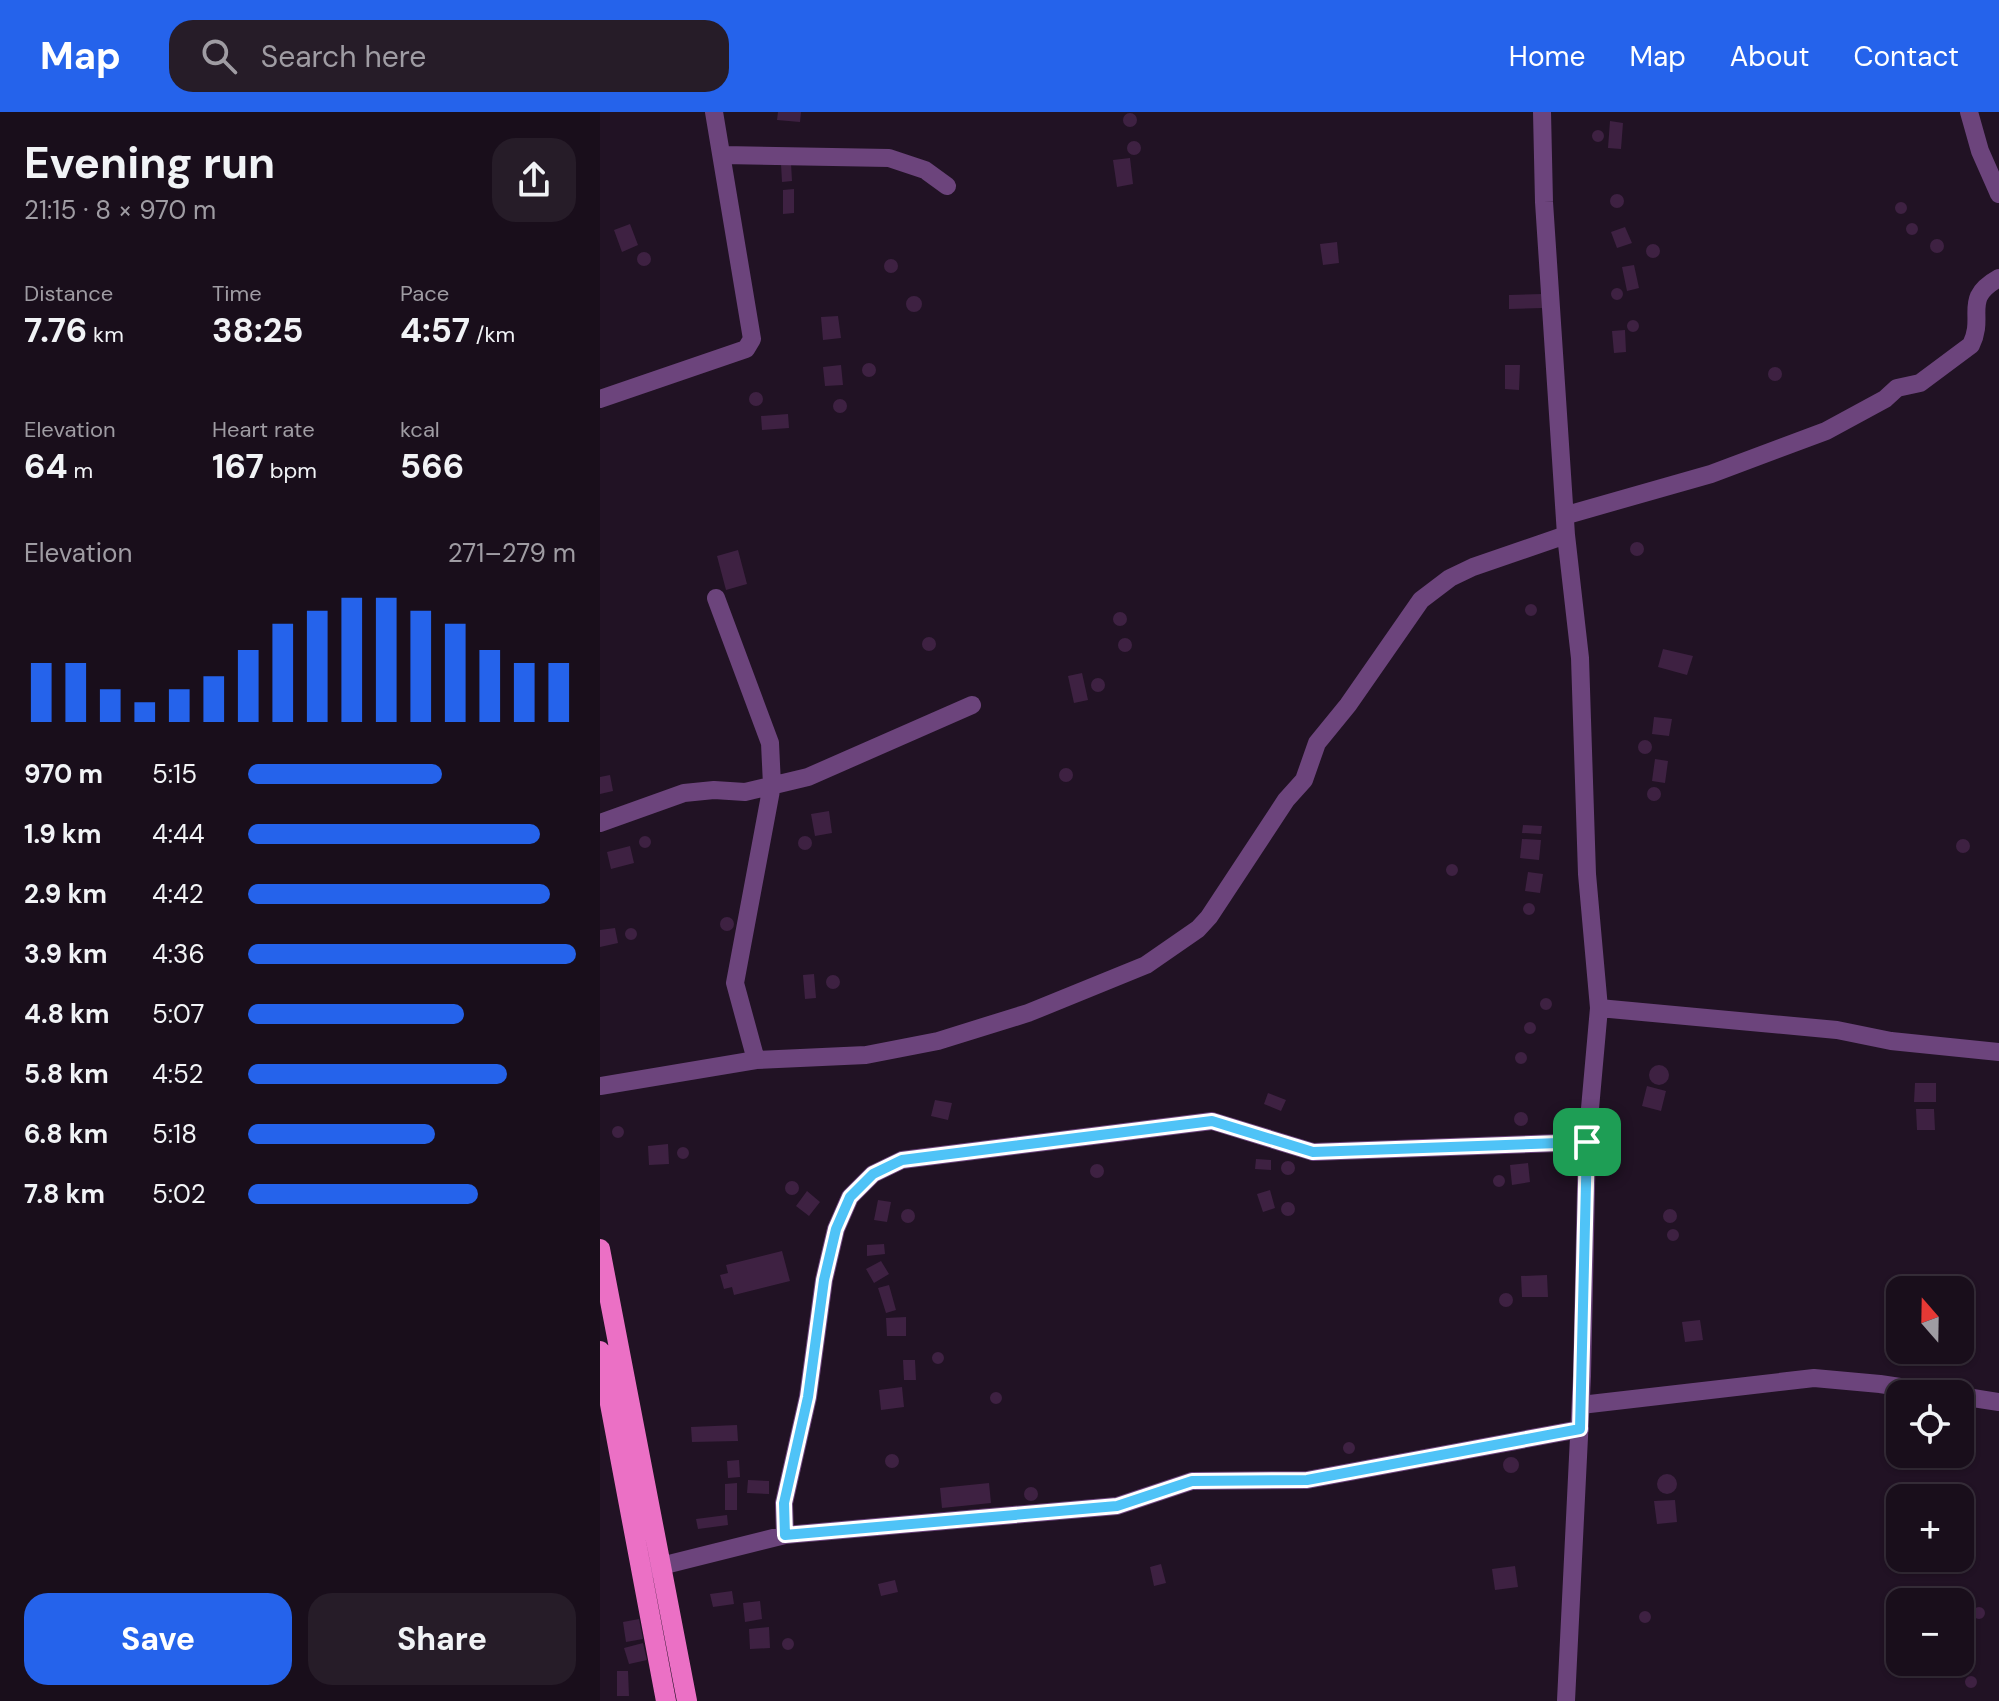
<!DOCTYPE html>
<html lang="en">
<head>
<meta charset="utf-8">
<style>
	body { margin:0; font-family:"DM Sans",sans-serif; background:#261c28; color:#f1f3f6; height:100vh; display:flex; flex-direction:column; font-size:30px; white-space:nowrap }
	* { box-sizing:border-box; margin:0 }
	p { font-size:26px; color:#9f9ca3 }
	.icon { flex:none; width:44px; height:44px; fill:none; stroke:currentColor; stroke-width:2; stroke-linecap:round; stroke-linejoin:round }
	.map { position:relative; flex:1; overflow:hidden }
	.drawer { display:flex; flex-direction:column; background:#190e1b; width:600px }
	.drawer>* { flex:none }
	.needle { width:52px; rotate:340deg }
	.fabs { position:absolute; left:1286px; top:1164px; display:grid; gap:16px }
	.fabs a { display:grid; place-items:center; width:88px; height:88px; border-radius:16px; background:#190e1b; box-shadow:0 2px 6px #0004,0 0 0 2px #372e3a; font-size:40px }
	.pin { position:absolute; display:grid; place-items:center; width:68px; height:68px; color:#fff; margin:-34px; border-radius:16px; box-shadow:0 4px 12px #0006 }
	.round { display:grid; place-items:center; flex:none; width:84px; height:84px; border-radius:24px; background:#261c28 }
	.summary { display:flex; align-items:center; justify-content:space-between; height:136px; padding:0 24px }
	h1 { font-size:44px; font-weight:700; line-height:60px }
	.stats { display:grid; grid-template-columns:repeat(3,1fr); gap:12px; height:136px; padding:8px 24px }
	.stats div { display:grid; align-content:center }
	.stats b { font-size:34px; font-weight:700 }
	.stats small { font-size:22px; font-weight:400 }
	.stats p { font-size:22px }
	.chart { height:224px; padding:16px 24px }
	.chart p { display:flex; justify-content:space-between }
	.chart svg { width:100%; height:144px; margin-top:8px; stroke:#2563eb; stroke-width:6 }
	.button { display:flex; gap:16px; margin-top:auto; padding:16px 24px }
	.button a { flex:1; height:92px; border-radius:24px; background:#2563eb; color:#fff; font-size:32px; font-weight:700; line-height:92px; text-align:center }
	.button a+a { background:#261c28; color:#f1f3f6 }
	ul { padding:0 24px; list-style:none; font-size:26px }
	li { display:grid; grid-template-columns:128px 96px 1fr; align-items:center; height:60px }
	li i { height:20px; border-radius:10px; background:#2563eb }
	header { display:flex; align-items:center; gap:48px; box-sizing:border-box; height:112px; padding:0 40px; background:#2563eb; color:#fff }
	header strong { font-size:38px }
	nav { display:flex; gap:44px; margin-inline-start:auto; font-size:28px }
	.search { width:560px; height:72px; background:#261c28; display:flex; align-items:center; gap:20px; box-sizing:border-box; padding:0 28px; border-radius:24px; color:#9f9ca3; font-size:30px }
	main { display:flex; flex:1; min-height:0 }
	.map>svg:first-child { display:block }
</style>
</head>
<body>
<header>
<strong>Map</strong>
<div class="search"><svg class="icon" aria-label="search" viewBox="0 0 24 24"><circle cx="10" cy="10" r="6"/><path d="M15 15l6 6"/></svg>Search here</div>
<nav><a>Home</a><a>Map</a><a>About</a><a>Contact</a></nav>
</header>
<main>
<section class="drawer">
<div class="summary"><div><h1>Evening run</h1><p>21:15 · 8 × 970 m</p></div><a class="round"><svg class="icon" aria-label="share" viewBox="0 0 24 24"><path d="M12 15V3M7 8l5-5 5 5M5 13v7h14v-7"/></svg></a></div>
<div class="stats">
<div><p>Distance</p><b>7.76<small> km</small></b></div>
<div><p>Time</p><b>38:25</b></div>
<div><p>Pace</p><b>4:57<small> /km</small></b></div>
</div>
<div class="stats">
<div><p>Elevation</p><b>64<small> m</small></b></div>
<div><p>Heart rate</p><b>167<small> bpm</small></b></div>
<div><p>kcal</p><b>566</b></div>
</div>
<div class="chart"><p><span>Elevation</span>271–279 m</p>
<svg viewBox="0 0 160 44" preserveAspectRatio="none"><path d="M5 44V26M15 44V26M25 44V34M35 44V38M45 44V34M55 44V30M65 44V22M75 44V14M85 44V10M95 44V6M105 44V6M115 44V10M125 44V14M135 44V22M145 44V26M155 44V26"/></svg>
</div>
<ul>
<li><b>970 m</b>5:15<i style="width:59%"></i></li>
<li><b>1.9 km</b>4:44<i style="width:89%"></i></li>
<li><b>2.9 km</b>4:42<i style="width:92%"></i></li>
<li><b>3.9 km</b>4:36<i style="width:100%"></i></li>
<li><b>4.8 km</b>5:07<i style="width:66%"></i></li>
<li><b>5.8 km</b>4:52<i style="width:79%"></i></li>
<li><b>6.8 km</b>5:18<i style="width:57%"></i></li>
<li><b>7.8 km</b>5:02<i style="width:70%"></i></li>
</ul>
<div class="button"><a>Save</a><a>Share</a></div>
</section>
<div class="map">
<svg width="1399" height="1589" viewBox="0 0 1399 1589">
	<rect width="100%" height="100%" fill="#211224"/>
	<!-- building -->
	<path fill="#3e2142" d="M178,0H201L200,10L177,8Z
		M523 8a7 7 0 1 1 14 0a7 7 0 1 1-14 0Z
		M1010,9L1023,11L1021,37L1008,36Z
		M992 24a6 6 0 1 1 12 0a6 6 0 1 1-12 0Z
		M527 36a7 7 0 1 1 14 0a7 7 0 1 1-14 0Z
		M530,46L533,72L517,75L513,48Z
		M191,51L192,69L182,70L181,52Z
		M194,77V101L183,102V78Z
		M1010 89a7 7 0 1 1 14 0a7 7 0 1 1-14 0Z
		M1295 96a6 6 0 1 1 12 0a6 6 0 1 1-12 0Z
		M1306 117a6 6 0 1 1 12 0a6 6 0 1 1-12 0Z
		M30,112L38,133L22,140L14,118Z
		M1025,115L1032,131L1017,136L1011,120Z
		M1330 134a7 7 0 1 1 14 0a7 7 0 1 1-14 0Z
		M737,130L739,151L723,153L720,132Z
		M1046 139a7 7 0 1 1 14 0a7 7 0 1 1-14 0Z
		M37 147a7 7 0 1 1 14 0a7 7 0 1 1-14 0Z
		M284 154a7 7 0 1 1 14 0a7 7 0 1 1-14 0Z
		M1034,153L1039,176L1027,179L1022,155Z
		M1011 182a6 6 0 1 1 12 0a6 6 0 1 1-12 0Z
		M943,182V196L909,197V183Z
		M306 192a8 8 0 1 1 16 0a8 8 0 1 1-16 0Z
		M238,204L241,226L223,228L221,205Z
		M1027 214a6 6 0 1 1 12 0a6 6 0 1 1-12 0Z
		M1025,218L1026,240L1014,241L1012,219Z
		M262 258a7 7 0 1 1 14 0a7 7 0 1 1-14 0Z
		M241,253L243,273L225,274L223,255Z
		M905,253H920L919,278L905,277Z
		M1168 262a7 7 0 1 1 14 0a7 7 0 1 1-14 0Z
		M149 287a7 7 0 1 1 14 0a7 7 0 1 1-14 0Z
		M233 294a7 7 0 1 1 14 0a7 7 0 1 1-14 0Z
		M188,302L189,316L162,318L161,304Z
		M1030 437a7 7 0 1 1 14 0a7 7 0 1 1-14 0Z
		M138,438L147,472L126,478L117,444Z
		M925 498a6 6 0 1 1 12 0a6 6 0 1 1-12 0Z
		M513 507a7 7 0 1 1 14 0a7 7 0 1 1-14 0Z
		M322 532a7 7 0 1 1 14 0a7 7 0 1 1-14 0Z
		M518 533a7 7 0 1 1 14 0a7 7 0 1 1-14 0Z
		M1063,537L1093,544L1087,563L1058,555Z
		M482,561L488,588L474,591L468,564Z
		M491 573a7 7 0 1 1 14 0a7 7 0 1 1-14 0Z
		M1054,605L1072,607L1069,624L1052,622Z
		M1038 635a7 7 0 1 1 14 0a7 7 0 1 1-14 0Z
		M1055,647L1068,649L1065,671L1052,669Z
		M459 663a7 7 0 1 1 14 0a7 7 0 1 1-14 0Z
		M10,663L13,679L0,682V665Z
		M1047 682a7 7 0 1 1 14 0a7 7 0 1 1-14 0Z
		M229,699L232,721L215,724L211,702Z
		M923,713L942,714L941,722L922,721Z
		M198 731a7 7 0 1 1 14 0a7 7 0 1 1-14 0Z
		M39 730a6 6 0 1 1 12 0a6 6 0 1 1-12 0Z
		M1356 734a7 7 0 1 1 14 0a7 7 0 1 1-14 0Z
		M922,727L941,728L939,748L920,746Z
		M30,734L34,751L11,757L7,740Z
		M846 758a6 6 0 1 1 12 0a6 6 0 1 1-12 0Z
		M928,760L943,762L940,781L925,779Z
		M923 797a6 6 0 1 1 12 0a6 6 0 1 1-12 0Z
		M120 812a7 7 0 1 1 14 0a7 7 0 1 1-14 0Z
		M15,816L18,831L0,835V818Z
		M25 822a6 6 0 1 1 12 0a6 6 0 1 1-12 0Z
		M214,862L216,886L205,887L203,863Z
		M226 870a7 7 0 1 1 14 0a7 7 0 1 1-14 0Z
		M940 892a6 6 0 1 1 12 0a6 6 0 1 1-12 0Z
		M924 916a6 6 0 1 1 12 0a6 6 0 1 1-12 0Z
		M915 946a6 6 0 1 1 12 0a6 6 0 1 1-12 0Z
		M1049 963a10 10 0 1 1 20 0a10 10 0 1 1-20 0Z
		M1315,971H1336V990H1314Z
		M1047,974L1066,979L1061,999L1042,994Z
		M668,981L686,988L681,999L664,992Z
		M335,988L352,991L348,1008L331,1004Z
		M1316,997H1334L1335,1018H1317Z
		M914 1007a7 7 0 1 1 14 0a7 7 0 1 1-14 0Z
		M12 1020a6 6 0 1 1 12 0a6 6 0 1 1-12 0Z
		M68,1032L69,1052L49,1053L48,1034Z
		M77 1041a6 6 0 1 1 12 0a6 6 0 1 1-12 0Z
		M656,1047L671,1048V1058L655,1057Z
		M681 1056a7 7 0 1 1 14 0a7 7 0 1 1-14 0Z
		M928,1051L930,1070L912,1073L910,1053Z
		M490 1059a7 7 0 1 1 14 0a7 7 0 1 1-14 0Z
		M893 1069a6 6 0 1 1 12 0a6 6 0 1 1-12 0Z
		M185 1076a7 7 0 1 1 14 0a7 7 0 1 1-14 0Z
		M670,1078L675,1096L663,1100L657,1082Z
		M207,1079L220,1090L209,1104L196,1094Z
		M278,1088L291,1090L287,1110L274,1108Z
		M681 1097a7 7 0 1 1 14 0a7 7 0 1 1-14 0Z
		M1063 1104a7 7 0 1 1 14 0a7 7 0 1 1-14 0Z
		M301 1104a7 7 0 1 1 14 0a7 7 0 1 1-14 0Z
		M1067 1123a6 6 0 1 1 12 0a6 6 0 1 1-12 0Z
		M284,1132L285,1142L267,1144V1133Z
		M182,1139L190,1169L134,1183L132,1175L124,1177L120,1163L128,1161L126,1153Z
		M281,1149L289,1162L274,1171L266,1157Z
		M947,1163L948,1185H922L921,1164Z
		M289,1173L296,1198L286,1201L278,1176Z
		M899 1188a7 7 0 1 1 14 0a7 7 0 1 1-14 0Z
		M306,1205V1224H287L286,1206Z
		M1100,1208L1103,1228L1085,1230L1082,1210Z
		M332 1246a6 6 0 1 1 12 0a6 6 0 1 1-12 0Z
		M303,1248H315L316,1268H304Z
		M302,1275L304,1295L281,1298L279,1278Z
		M390 1286a6 6 0 1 1 12 0a6 6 0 1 1-12 0Z
		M137,1313L138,1329L92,1330L91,1315Z
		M743 1336a6 6 0 1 1 12 0a6 6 0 1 1-12 0Z
		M285 1349a7 7 0 1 1 14 0a7 7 0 1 1-14 0Z
		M903 1353a8 8 0 1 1 16 0a8 8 0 1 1-16 0Z
		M139,1348L140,1365L128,1366L127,1349Z
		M1057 1372a10 10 0 1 1 20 0a10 10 0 1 1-20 0Z
		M148,1368L169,1369V1382L147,1381Z
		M137,1371V1398H125V1372Z
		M389,1371L391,1391L342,1396L340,1376Z
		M424 1382a7 7 0 1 1 14 0a7 7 0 1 1-14 0Z
		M1075,1388L1077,1410L1057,1412L1054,1389Z
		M127,1403L128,1413L98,1417L96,1407Z
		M561,1452L566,1471L554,1474L550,1455Z
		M915,1454L918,1475L895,1478L892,1457Z
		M295,1468L298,1480L281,1484L278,1472Z
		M132,1479L134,1492L113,1495L110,1482Z
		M160,1489L162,1507L145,1510L143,1491Z
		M1373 1501a6 6 0 1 1 12 0a6 6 0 1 1-12 0Z
		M1039 1505a6 6 0 1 1 12 0a6 6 0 1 1-12 0Z
		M39,1507L43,1527L26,1530L23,1510Z
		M169,1515L170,1536L150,1537L149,1517Z
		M182 1532a6 6 0 1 1 12 0a6 6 0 1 1-12 0Z
		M43,1531L47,1548L29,1552L24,1536Z
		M1320 1559a6 6 0 1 1 12 0a6 6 0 1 1-12 0Z
		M17,1559H28L29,1584H17Z
		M1365 1570a6 6 0 1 1 12 0a6 6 0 1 1-12 0Z"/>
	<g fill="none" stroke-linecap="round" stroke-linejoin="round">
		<!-- minor -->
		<path stroke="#6c447c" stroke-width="18" d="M942,0L944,90L966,423L980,546L987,762L999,896L987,1030L982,1264L966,1589
			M1369,0L1380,39L1399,82
			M123,43L289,46L325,58L347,74
			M0,287L146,237L152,227L114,0
			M967,403L1111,362L1226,319L1285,287L1297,276L1320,271L1371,233C1386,203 1361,187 1399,166
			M116,486L170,631L172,673L135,871L156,948
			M0,711L84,681L114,678L145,680L208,665L372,593
			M999,896L1237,918L1291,929L1399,940
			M0,974L156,948L266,943L338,929L428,901L546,853L598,817L609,805L686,688L704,668L717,631L748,593L821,488L850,466L873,455L966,423
			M1360,1284L1399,1290
			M981,1293L1214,1266L1280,1272L1346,1282
			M185,1423L184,1391L208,1285L224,1168L236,1117L250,1085L273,1062L302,1048L612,1009L713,1040L987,1030
			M49,1457L185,1423L517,1394L592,1369L707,1368L980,1317"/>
		<!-- major -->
		<path stroke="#eb70c5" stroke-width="20" d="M0,1137L87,1589
			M0,1239L66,1589"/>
	</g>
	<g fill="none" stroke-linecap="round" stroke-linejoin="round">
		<!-- route casing -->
		<g stroke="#fff" stroke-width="16">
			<path id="route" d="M612,1009L713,1040L987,1030L980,1317L707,1368L592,1369L517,1394L185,1423L184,1391L208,1285L224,1168L236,1117L250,1085L273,1062L302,1048Z"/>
		</g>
		<!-- route -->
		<use href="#route" stroke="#4fc3f7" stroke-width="10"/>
	</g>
</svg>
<div class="fabs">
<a><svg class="needle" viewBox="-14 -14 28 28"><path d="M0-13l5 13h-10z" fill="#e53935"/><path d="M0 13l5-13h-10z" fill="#9f9ca3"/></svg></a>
<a><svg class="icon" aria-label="locate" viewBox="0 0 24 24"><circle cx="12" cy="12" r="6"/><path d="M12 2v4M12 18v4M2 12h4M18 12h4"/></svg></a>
<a>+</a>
<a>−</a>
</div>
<div class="pin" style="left:987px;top:1030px;background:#1e9e55"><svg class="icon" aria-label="arrive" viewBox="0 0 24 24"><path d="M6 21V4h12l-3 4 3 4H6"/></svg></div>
</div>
</main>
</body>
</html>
